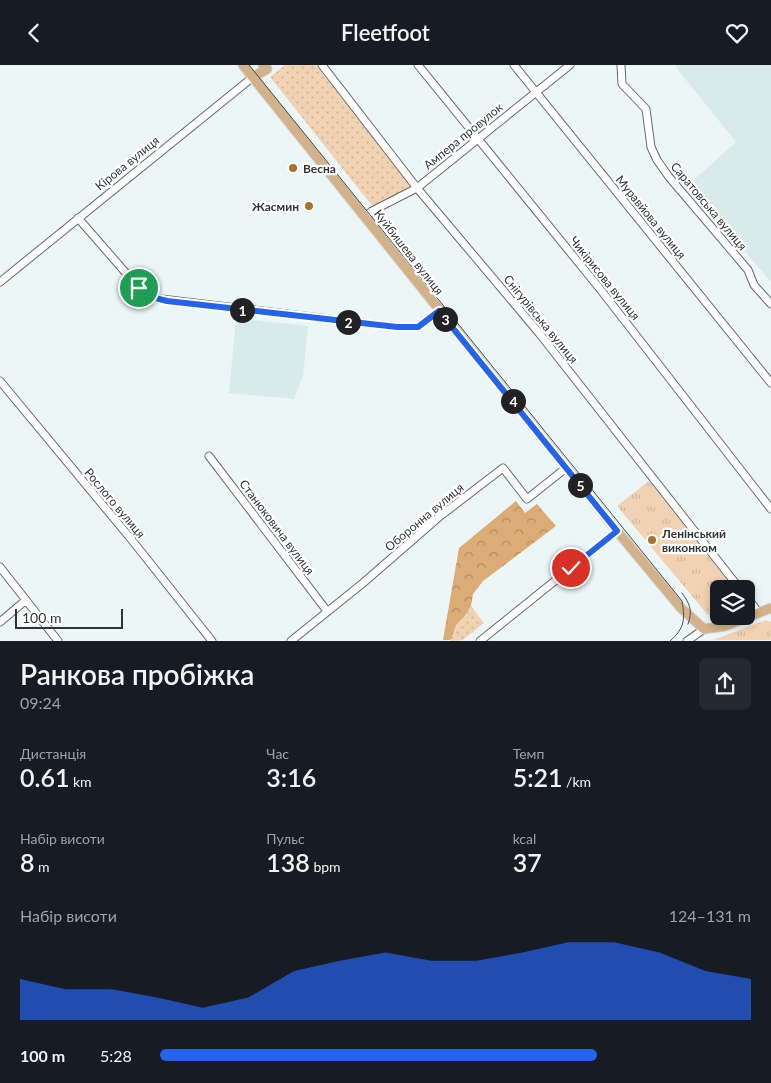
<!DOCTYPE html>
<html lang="uk">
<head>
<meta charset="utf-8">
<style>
	body { margin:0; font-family:Lato,sans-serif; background:#242831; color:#f1f3f6; height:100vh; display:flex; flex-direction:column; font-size:19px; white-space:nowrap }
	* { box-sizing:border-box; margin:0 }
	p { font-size:16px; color:#9ea1a6 }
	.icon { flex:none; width:28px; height:28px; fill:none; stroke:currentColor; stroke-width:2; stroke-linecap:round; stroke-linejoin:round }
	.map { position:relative; height:576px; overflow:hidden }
	.drawer { display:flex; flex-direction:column; background:#171b24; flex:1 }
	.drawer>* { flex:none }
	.buttons { position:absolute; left:710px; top:515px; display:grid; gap:10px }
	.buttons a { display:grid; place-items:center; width:45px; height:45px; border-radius:8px; background:#171b24; box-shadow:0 2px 8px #0003; font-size:25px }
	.scale { position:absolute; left:15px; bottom:12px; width:108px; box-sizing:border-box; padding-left:5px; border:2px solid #303534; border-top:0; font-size:14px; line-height:18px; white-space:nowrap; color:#303534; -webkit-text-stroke:4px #fff; paint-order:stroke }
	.pin { position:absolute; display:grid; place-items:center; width:42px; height:42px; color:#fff; margin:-21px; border:2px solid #fff; border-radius:50%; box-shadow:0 1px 5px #0007 }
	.km { position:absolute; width:25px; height:25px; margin:-12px; border-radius:50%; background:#222; color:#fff; font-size:14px; line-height:25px; text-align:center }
	.round { display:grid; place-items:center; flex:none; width:52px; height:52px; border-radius:8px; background:#242831 }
	.headline { display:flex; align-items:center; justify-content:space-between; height:85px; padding:0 20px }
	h1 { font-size:28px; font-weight:600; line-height:38px }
	.metrics { display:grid; grid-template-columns:repeat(3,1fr); gap:8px; height:85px; padding:5px 20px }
	.metrics div { display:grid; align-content:center }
	.metrics b { font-size:25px; font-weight:600 }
	.metrics small { font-size:14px; font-weight:400 }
	.metrics p { font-size:14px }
	.chart { height:140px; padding:10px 20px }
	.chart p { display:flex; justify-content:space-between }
	.chart svg { width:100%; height:90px; margin-top:5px; fill:#2563eb; opacity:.7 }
	ul { padding:0 20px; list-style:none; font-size:16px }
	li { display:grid; grid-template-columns:80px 60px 1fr; align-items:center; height:38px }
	li i { height:12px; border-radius:6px; background:#2563eb }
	header { display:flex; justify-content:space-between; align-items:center; height:65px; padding:0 20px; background:#171b24; font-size:22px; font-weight:600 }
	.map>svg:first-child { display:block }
</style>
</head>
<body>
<header><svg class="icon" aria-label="back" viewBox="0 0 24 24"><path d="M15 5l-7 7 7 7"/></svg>Fleetfoot<svg class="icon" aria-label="heart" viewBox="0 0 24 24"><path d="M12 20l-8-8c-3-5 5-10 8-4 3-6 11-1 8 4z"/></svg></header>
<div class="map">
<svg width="771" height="576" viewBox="0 0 771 576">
	<defs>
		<pattern id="grass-dots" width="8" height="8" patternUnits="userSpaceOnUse" patternTransform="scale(1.25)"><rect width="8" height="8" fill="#f1d3b3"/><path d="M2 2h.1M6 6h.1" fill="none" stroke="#cfb69b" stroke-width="1.8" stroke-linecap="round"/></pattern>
		<pattern id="forest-crowns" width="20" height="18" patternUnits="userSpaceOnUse" patternTransform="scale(1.25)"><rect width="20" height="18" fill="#dcac76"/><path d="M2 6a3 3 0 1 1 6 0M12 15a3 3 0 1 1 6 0" fill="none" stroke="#b38d62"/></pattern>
		<pattern id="park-tufts" width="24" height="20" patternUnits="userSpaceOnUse" patternTransform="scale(1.25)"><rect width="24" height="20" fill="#f1d3b3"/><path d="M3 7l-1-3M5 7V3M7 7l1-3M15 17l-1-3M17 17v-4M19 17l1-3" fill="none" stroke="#cfb69b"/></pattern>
	</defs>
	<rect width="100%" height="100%" fill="#ecf6f6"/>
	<!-- built -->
	<path fill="#d8ebea" d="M677,0H771V217L688,120L736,77L675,1Z
		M236,253L308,261L303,311L294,334L229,328Z"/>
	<!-- grass -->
	<path fill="url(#grass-dots)" d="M285,0H316L412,121L373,142L270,12Z
		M471,541L484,558L463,575L451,576L456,560L464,552Z"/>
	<!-- forest -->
	<path fill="url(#forest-crowns)" d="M516,436L525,448L537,439L556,461L483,516L473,529L471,541L464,552L456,560L451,575H443L459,483Z"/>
	<!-- park -->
	<path fill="url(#park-tufts)" d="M649,416L734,524H719V551H726L716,554L707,549L617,441Z
		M766,555L771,557V575H713Z"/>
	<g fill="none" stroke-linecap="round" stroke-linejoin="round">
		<!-- minor casing -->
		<g stroke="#626b6b" stroke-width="9">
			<path id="minor" d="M322,0L417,123L539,268L740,524
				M418,0L600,224L771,444
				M514,0L771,318
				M621,0L622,19L646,44L651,82L657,95L669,112L748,205L754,220L771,239
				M365,152L372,146L417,123L570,0
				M78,153L139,223L145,229L153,233L397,262H418L439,246
				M0,217L253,12
				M0,316L131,474L212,576
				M209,391L327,546
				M0,502L58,576
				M746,531L759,548
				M0,557L26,535
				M291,576L363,518L439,452L503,403L527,434L566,403
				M480,576L617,466
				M687,576L704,564"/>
		</g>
		<!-- major casing -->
		<g stroke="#d1d3d2" stroke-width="11">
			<path id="major" d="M243,0L617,466L681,543L704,564L725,561L771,543
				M253,12L267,4L263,0"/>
		</g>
		<!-- minor -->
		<use href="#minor" stroke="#fff" stroke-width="7"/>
		<!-- major -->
		<use href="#major" stroke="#d4b289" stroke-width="9"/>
		<!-- tram -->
		<path stroke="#484d4c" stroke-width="1" d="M249,0L682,536C685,554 685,563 670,576
			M682,528C690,539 693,546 688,559"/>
	</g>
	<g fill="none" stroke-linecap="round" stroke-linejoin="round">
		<!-- route casing -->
		<g stroke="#fff" stroke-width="10">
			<path id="route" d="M139,223C147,232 155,233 167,236L397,262H418L439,246L617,466L571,503"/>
		</g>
		<!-- route -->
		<use href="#route" stroke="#2563eb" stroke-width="6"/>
	</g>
	<!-- markers -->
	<g fill="#a8722d" stroke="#fff" stroke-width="2">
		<circle cx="293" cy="103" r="5"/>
		<circle cx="309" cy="141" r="5"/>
		<circle cx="652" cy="475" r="5"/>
	</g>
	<g text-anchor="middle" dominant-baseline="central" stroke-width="4.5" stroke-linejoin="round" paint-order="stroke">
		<!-- street labels -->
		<g font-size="12" fill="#303534" stroke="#fff">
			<text transform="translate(463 71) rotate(-39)">Ампера провулок</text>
			<text transform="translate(127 98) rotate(-39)">Кірова вулиця</text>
			<text transform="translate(709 141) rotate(50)">Саратовська вулиця</text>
			<text transform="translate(651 152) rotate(51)">Муравйова вулиця</text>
			<text transform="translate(409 187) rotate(52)">Куйбишева вулиця</text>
			<text transform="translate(605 213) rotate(51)">Чикірисова вулиця</text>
			<text transform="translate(541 254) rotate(51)">Снігурівська вулиця</text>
			<text transform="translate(115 438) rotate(50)">Рослого вулиця</text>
			<text transform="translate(424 452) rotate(-40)">Оборонна вулиця</text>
			<text transform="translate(277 462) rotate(53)">Станюковича вулиця</text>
		</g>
		<!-- poi labels -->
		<g font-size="12" font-weight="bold" fill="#303534" stroke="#fff" text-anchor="start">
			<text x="303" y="103">Весна</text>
			<text x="299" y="141" text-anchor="end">Жасмин</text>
			<text x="662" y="468">Ленінський<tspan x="662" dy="14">виконком</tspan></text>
		</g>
	</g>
</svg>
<div class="buttons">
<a><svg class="icon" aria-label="layers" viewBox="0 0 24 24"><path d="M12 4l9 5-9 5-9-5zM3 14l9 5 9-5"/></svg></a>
</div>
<div class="scale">100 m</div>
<div class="pin" style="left:139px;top:223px;background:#1e9e55"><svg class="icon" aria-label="arrive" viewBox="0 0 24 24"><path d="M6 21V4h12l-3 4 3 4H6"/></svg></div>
<div class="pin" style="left:571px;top:503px;background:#d93025"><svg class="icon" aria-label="check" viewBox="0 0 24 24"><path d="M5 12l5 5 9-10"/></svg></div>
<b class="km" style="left:242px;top:245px">1</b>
<b class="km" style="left:348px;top:257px">2</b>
<b class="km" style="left:445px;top:254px">3</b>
<b class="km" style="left:513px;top:336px">4</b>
<b class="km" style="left:580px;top:420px">5</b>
</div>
<section class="drawer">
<div class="headline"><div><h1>Ранкова пробіжка</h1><p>09:24</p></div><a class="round"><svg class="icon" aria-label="share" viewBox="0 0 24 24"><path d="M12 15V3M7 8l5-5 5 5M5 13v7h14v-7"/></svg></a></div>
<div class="metrics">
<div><p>Дистанція</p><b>0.61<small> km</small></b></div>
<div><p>Час</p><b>3:16</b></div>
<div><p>Темп</p><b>5:21<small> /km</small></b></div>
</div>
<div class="metrics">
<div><p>Набір висоти</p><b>8<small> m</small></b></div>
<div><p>Пульс</p><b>138<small> bpm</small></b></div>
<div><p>kcal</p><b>37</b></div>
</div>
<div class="chart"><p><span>Набір висоти</span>124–131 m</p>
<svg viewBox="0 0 160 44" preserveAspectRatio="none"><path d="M0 44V24L10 29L20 29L30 33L40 38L50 33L60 20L70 15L80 11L90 15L100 15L110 11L120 6L130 6L140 11L150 20L160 24V44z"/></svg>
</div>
<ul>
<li><b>100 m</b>5:28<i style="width:74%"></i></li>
</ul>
</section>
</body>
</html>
